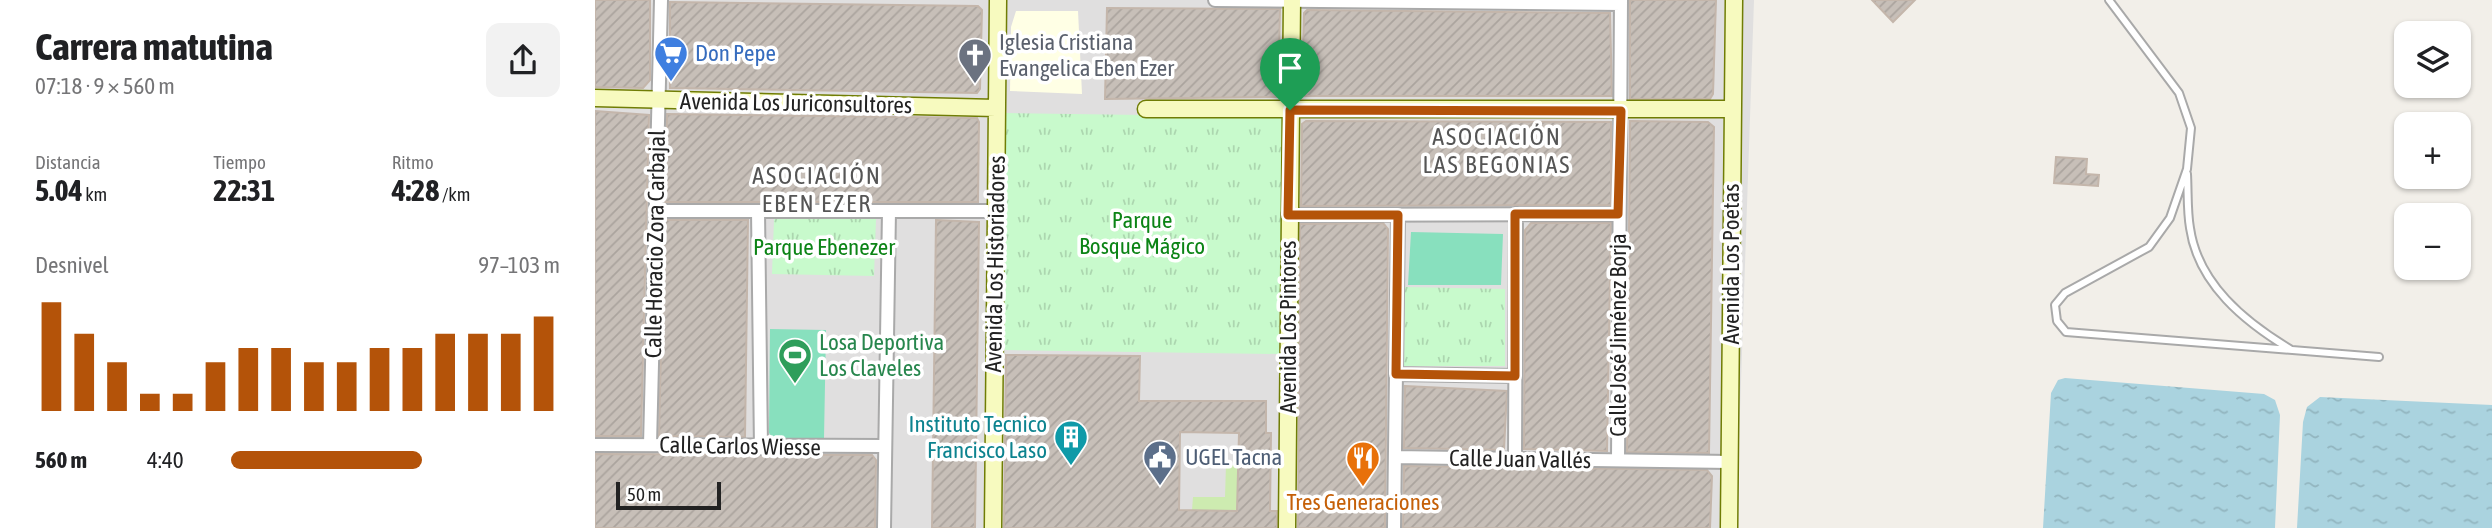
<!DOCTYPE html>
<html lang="es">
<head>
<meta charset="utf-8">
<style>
	body { margin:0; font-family:"Asap Condensed",sans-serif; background:#f2f2f2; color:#202124; height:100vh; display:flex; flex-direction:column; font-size:26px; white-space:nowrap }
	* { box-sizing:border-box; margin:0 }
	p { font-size:23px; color:#757577 }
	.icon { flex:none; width:38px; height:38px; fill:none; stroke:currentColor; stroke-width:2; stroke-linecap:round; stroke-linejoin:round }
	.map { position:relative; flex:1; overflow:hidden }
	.side { display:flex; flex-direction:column; background:#fff; width:595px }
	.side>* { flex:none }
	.tools { position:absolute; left:1799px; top:21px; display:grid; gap:14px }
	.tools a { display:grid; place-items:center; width:77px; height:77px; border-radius:14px; background:#fff; box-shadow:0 2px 5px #0004; font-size:35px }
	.scale { position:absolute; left:21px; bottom:18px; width:105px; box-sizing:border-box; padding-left:7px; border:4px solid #222; border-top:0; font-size:19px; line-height:24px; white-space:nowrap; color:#222; -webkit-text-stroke:5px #fff; paint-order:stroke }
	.pin { position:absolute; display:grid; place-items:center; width:60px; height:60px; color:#fff; margin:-72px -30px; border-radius:50% 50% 50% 0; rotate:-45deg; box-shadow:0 0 7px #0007 }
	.pin .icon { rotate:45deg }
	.round { display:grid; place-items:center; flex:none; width:74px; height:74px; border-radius:14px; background:#f2f2f2 }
	.summary { display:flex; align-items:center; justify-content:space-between; height:119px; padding:0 35px }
	h1 { font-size:38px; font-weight:700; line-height:52px }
	.figures { display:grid; grid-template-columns:repeat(3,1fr); gap:10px; height:119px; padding:7px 35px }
	.figures div { display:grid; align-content:center }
	.figures b { font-size:30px; font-weight:700 }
	.figures small { font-size:19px; font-weight:400 }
	.figures p { font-size:19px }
	.chart { height:196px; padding:14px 35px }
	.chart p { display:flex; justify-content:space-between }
	.chart svg { width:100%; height:126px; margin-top:7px; stroke:#b45309; stroke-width:6 }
	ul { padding:0 35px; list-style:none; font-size:23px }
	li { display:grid; grid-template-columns:112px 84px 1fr; align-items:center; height:52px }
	li i { height:18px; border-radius:9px; background:#b45309 }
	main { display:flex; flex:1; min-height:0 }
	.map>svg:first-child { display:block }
</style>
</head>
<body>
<main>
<section class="side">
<div class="summary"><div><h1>Carrera matutina</h1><p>07:18 · 9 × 560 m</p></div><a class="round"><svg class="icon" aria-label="share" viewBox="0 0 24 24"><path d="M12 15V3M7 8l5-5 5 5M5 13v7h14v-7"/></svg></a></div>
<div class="figures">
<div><p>Distancia</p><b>5.04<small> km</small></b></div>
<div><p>Tiempo</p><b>22:31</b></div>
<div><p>Ritmo</p><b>4:28<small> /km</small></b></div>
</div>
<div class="chart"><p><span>Desnivel</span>97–103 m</p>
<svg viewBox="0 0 160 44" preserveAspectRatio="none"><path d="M5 44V6M15 44V17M25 44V27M35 44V38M45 44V38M55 44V27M65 44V22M75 44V22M85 44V27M95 44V27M105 44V22M115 44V22M125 44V17M135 44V17M145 44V17M155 44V11"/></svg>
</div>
<ul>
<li><b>560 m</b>4:40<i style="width:58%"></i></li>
</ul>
</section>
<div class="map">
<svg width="1897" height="528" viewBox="0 0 1897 528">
	<defs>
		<pattern id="park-tufts" width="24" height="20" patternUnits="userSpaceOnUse" patternTransform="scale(1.75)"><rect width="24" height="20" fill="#c8facc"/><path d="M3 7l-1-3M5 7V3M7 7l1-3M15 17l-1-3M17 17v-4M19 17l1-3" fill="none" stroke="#acd6af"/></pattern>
		<pattern id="water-ripples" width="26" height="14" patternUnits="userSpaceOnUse" patternTransform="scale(1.75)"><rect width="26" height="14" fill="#aad3df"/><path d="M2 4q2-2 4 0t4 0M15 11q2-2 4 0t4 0" fill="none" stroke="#92b5bf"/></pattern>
		<pattern id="building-hatch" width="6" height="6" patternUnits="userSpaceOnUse" patternTransform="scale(1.75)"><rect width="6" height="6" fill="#c7bfb8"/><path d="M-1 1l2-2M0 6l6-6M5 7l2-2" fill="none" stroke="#aba49e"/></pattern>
	</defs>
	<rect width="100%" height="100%" fill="#f2efe9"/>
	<!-- residential -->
	<path fill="#e0dfdf" d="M0,0H1159L1141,528H0Z"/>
	<!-- education -->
	<path fill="#ffffe5" d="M421,11H483L487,94L415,91L416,27Z"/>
	<!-- grass -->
	<path fill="#cdebb0" d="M631,465H643L642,511L597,510L598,497H630Z"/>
	<!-- park -->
	<path fill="url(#park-tufts)" d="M410,113L688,117L684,354L407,350Z
		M179,219H281L279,276L177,274Z
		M810,287L910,289V366H809Z"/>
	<!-- pitch -->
	<path fill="#88e0be" d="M816,232L908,234L906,285H813Z
		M175,329L231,330L229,438H178L174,433Z"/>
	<!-- water -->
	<path fill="url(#water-ripples)" d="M1470,378L1669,394L1680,400L1685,415L1680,528H1448L1456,393L1463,380Z
		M1725,397L1897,405V528H1702L1708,422L1712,407Z"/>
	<!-- building -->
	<path fill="url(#building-hatch)" stroke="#c4b6ab" stroke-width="2" fill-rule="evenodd" d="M0,0H55V80L48,88L0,87Z
		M1035,0H1121L1118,94L1115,99H1035Z
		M1277,0H1320L1298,22Z
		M75,2L383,6L387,10L385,89L382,93L75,88Z
		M512,8L685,9L683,97L510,99Z
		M712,10L1015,13L1017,96H710L707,91L709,13Z
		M0,111L54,115L46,436H0Z
		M72,114L382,118L384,122L383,202H70Z
		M711,121L1016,122V205L706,206L707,124Z
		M1035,121L1113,122L1119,127L1114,453L1032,452Z
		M1461,157L1492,159L1491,174L1504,175L1503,186L1459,183Z
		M69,220H153L150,437L64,436Z
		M341,220L384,222L380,528H337Z
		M788,223L793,229L790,528H703L705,224Z
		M936,223H1016L1012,451L929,449L930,230Z
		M411,355L545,356L544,401H671V433H676L675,511H682V528H409ZM585,432L644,433L642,511L584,510Z
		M810,386L912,391L909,450L809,448Z
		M0,454L277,455L281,460L280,528H0Z
		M809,466L1112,470L1117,476L1115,528H808Z"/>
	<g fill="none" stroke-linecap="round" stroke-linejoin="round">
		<!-- lane casing -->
		<g stroke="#a9a9a9" stroke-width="10">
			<path id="lane" d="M1514,0L1584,93L1596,128L1592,169L1575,218L1554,247L1470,293L1460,305L1462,321L1471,332L1784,357
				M1592,174C1593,192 1592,211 1595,228C1603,284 1650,322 1695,349"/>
		</g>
		<!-- street casing -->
		<g stroke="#a9a9a9" stroke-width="16">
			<path id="street" d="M620,0L1026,4
				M61,211H401
				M163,211L166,448
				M693,215L1023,214
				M801,374L920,376
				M0,445L290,446
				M55,445L66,0
				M800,457L1135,462
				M920,459L921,214
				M1023,460L1026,0
				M289,528L294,211
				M799,528L803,215"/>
		</g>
		<!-- secondary casing -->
		<g stroke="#707d05" stroke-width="19">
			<path id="secondary" d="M0,98L401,108
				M551,109H1138
				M398,528L403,0
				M692,528L697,0
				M1134,528L1139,0"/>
		</g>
		<!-- lane -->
		<use href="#lane" stroke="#fff" stroke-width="6"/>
		<!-- street -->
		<use href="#street" stroke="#fff" stroke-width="12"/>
		<!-- secondary -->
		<use href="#secondary" stroke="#f7fabf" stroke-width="16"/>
	</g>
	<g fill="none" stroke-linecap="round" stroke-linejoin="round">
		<!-- route casing -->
		<g stroke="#fff" stroke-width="14">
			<path id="route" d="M695,110L1026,111L1023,214H920V376L801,374L803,215H693Z"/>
		</g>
		<!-- route -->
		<use href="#route" stroke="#b45309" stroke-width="9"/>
	</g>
	<!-- icons -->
	<defs>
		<g id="supermarket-pin" transform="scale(1.75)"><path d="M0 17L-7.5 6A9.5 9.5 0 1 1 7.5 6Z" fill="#3f7fe0" stroke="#fff"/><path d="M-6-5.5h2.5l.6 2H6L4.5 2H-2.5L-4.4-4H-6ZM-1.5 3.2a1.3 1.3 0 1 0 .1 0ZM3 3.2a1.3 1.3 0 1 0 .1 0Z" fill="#fff"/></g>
		<g id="church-pin" transform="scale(1.75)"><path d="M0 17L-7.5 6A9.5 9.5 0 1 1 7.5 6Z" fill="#6b7280" stroke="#fff"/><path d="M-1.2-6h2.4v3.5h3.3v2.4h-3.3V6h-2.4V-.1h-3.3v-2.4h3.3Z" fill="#fff"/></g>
		<g id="stadium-pin" transform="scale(1.75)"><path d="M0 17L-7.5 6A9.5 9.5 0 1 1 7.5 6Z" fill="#2e9e5b" stroke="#fff"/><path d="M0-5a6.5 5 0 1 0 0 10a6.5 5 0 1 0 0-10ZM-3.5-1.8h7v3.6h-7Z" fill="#fff"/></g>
		<g id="building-pin" transform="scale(1.75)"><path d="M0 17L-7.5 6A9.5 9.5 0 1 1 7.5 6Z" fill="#0f9aa8" stroke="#fff"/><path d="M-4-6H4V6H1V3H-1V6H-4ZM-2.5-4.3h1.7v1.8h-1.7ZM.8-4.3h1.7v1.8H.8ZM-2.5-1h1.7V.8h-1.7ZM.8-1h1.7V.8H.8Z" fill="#fff"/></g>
		<g id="civic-pin" transform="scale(1.75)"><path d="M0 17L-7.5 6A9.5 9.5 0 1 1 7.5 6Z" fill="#5c6f8a" stroke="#fff"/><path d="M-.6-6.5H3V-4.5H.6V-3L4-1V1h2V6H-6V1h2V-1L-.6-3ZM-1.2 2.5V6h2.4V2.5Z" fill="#fff"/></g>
		<g id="restaurant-pin" transform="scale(1.75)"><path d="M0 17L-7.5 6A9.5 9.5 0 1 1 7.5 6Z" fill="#e8710a" stroke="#fff"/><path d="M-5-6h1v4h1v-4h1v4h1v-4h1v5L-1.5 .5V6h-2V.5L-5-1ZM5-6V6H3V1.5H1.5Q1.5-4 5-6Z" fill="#fff"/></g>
	</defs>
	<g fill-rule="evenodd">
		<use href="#supermarket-pin" x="76" y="53"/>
		<use href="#church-pin" x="380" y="55"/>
		<use href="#stadium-pin" x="200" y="355"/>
		<use href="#building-pin" x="476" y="437"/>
		<use href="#civic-pin" x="565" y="457"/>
		<use href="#restaurant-pin" x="768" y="458"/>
	</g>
	<g text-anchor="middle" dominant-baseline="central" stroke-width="7" stroke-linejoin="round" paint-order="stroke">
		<!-- worship labels -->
		<g font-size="23" fill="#5b616d" stroke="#fff" text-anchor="start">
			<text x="404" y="42">Iglesia Cristiana<tspan x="404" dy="26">Evangelica Eben Ezer</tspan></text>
		</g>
		<!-- shop labels -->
		<g font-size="23" fill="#366cbe" stroke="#fff" text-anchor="start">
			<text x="100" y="53">Don Pepe</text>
		</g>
		<!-- street labels -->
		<g font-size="23" fill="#222" stroke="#fff">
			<text transform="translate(201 103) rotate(1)">Avenida Los Juriconsultores</text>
			<text transform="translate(60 244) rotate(-89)">Calle Horacio Zora Carbajal</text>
			<text transform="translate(400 264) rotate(-89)">Avenida Los Historiadores</text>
			<text transform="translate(1136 264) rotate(-90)">Avenida Los Poetas</text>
			<text transform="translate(693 327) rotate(-90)">Avenida Los Pintores</text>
			<text transform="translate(1023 335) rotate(-90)">Calle José Jiménez Borja</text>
			<text transform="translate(145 446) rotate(1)">Calle Carlos Wiesse</text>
			<text transform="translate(925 459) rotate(1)">Calle Juan Vallés</text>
		</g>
		<!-- park labels -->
		<g font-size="23" fill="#0c8416" stroke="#fff">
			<text x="547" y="220">Parque<tspan x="547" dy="26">Bosque Mágico</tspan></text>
			<text x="229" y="247">Parque Ebenezer</text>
		</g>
		<!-- leisure labels -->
		<g font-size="23" fill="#27864d" stroke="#fff" text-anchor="start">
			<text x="224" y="342">Losa Deportiva<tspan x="224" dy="26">Los Claveles</tspan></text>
		</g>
		<!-- culture labels -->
		<g font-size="23" fill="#0d838f" stroke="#fff" text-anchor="end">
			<text x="452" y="424">Instituto Tecnico<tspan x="452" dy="26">Francisco Laso</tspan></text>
		</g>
		<!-- service labels -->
		<g font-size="23" fill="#4e5e75" stroke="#fff" text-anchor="start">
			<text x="590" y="457">UGEL Tacna</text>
		</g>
		<!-- food labels -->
		<g font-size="23" fill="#c56008" stroke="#fff">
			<text x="768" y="502">Tres Generaciones</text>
		</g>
		<!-- neighbourhood labels -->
		<g font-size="24" letter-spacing="2" fill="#555" stroke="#fff">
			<text x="902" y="136">ASOCIACIÓN<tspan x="902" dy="28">LAS BEGONIAS</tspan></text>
			<text x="222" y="175">ASOCIACIÓN<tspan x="222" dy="28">EBEN EZER</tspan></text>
		</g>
	</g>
</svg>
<div class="tools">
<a><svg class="icon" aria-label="layers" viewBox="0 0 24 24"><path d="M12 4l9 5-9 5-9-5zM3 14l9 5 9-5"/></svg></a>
<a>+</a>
<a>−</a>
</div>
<div class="scale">50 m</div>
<div class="pin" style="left:695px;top:110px;background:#1e9e55"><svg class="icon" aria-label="arrive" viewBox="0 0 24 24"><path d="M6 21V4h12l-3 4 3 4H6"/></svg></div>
</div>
</main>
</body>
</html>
